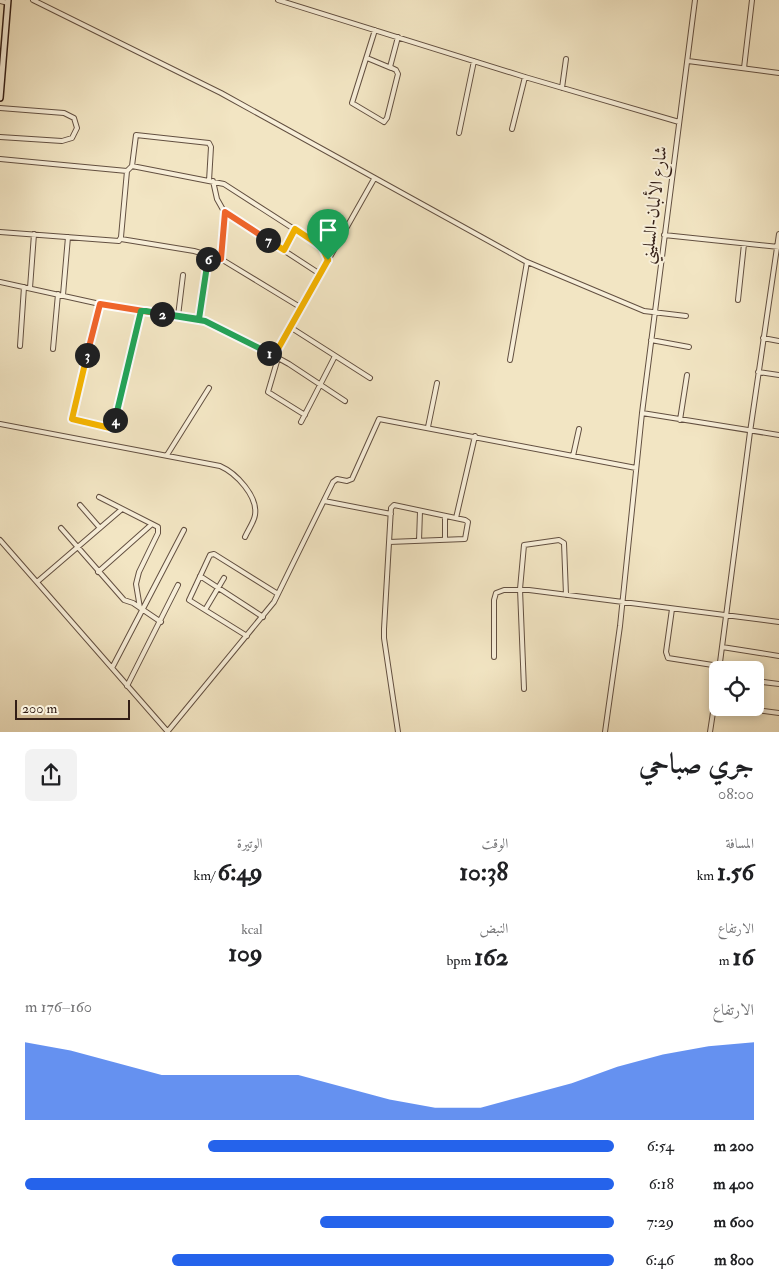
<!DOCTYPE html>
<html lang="ar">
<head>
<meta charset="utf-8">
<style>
	body { margin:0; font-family:"IM FELL Double Pica",Amiri,serif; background:#f2f2f2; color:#202124; direction:rtl; height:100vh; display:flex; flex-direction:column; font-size:19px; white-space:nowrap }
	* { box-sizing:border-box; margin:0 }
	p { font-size:16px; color:#757577 }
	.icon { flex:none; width:28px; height:28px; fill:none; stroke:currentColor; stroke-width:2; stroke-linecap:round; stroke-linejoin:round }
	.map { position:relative; height:732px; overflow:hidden; direction:ltr }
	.panel { display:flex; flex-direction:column; background:#fff; flex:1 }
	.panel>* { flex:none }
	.tools { position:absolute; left:709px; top:661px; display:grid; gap:10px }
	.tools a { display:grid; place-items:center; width:55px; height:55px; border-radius:8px; background:#fff; box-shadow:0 2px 8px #0003; font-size:25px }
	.scale { position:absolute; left:15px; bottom:12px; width:115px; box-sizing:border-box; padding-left:5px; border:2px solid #331e16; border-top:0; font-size:14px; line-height:18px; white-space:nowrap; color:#331e16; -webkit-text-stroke:4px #f7eed8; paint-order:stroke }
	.pin { position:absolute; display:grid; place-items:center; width:42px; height:42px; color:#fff; margin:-51px -21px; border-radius:50% 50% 50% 0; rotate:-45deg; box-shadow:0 0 5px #0007 }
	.pin .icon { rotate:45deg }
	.km { position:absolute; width:25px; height:25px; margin:-12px; border-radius:50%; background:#222; color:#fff; font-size:14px; line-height:25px; text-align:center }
	.round { display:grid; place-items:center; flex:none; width:52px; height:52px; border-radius:8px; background:#f2f2f2 }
	.overview { display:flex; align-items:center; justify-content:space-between; height:85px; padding:0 25px }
	h1 { font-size:28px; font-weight:800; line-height:38px }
	.metrics { display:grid; grid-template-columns:repeat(3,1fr); gap:8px; height:85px; padding:5px 25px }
	.metrics div { display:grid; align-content:center }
	.metrics b { font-size:25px; font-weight:800 }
	.metrics small { font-size:14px; font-weight:400 }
	.metrics p { font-size:14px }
	.chart { height:140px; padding:10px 25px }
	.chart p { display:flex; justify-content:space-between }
	.chart svg { width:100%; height:90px; margin-top:5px; fill:#2563eb; opacity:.7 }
	ul { padding:0 25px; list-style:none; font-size:16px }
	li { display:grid; grid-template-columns:80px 60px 1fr; align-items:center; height:38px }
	li i { height:12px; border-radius:6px; background:#2563eb }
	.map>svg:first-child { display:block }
</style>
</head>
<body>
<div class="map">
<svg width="779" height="732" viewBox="0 0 779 732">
	<rect width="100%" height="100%" fill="#f2e5c3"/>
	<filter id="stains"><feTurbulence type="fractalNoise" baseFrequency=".004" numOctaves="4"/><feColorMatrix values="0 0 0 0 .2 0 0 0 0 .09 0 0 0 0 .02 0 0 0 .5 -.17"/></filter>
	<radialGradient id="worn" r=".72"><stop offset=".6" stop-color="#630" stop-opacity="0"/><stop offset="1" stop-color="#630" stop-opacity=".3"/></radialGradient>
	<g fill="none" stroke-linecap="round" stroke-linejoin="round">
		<!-- minor casing -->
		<g stroke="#635041" stroke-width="6">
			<path id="minor" d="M33,0L221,93L525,261L644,311L686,316
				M278,0L525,77L679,122
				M0,1L8,3
				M375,30L352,103L384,122
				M367,58L391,68
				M688,61L779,73
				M744,68L752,0
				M562,88L566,59
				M0,108L64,113L74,118L77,128L72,138L62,141L0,137
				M384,122L387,118L398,74L396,70L390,67L398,37
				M512,129L525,77
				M459,133L474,61
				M0,159L127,171
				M132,166L136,135L209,143L211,147L209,181
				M213,181L217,199L226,215L221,259
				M225,212L320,274
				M0,232L119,241L121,237L127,171L132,166L224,184L322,247L328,261
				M664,235L779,247
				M121,239L194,251L221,259L300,307
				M284,250L295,229
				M0,282L100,304L199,319L208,256
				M30,288L34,234
				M63,295L68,237
				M738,300L744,244
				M100,304L72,419L110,428L113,426L141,311
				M178,316L183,275
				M199,319L247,341L289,364L345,401
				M290,327L370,378
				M763,338L779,341
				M651,340L689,347
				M20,346L24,287
				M53,349L58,294
				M274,356L374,179
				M278,358L268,392L305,415
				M510,360L527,262
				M758,372L779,375
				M642,413L695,0
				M680,420L687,375
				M301,422L335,356
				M0,424L220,466C236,473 258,496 255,515C254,522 248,530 245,537
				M428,427L437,383
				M167,455L209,388
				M573,456L579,429
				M99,497L158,527V533L139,572L136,584L140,608
				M324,501L391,514
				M80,505L100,528
				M456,518L475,436
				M61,528L124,600L133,603L161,622
				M445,539V516
				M0,540L168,732
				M419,541L420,511
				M389,542L465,539L468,522L465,520L394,505L391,508L384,629V638L398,732
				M98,572L152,524
				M200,576L263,617
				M37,582L122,509
				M672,609L666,652L668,658L719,666
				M205,610L224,578
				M247,636L189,600L210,555L214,554L278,594
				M722,647L779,656
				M494,657V600L496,593L504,590H529L779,622
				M112,668L184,530
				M719,670L750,432L779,234
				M755,681L779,684
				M127,686L178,585
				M524,689L520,589L524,545L559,540L564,543L566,595
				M748,709L779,713
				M168,731L274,602L333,482L337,479L347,481L352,479L379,419L636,468
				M605,732L620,626L642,413L779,435
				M710,732L718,680"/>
		</g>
		<!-- secondary casing -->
		<g stroke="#331e16" stroke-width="8">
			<path id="secondary" d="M0,98L8,0"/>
		</g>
		<!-- minor -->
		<use href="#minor" stroke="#f7eed8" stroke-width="4"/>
		<!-- secondary -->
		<use href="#secondary" stroke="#f7eed8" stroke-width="5"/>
	</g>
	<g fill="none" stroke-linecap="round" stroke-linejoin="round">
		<!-- split-1 casing -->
		<g stroke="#fff" stroke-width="10">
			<path id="split-1" d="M269,353L274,356L328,260"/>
		</g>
		<!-- split-2 casing -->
		<g stroke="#fff" stroke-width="10">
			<path id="split-2" d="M162,314L205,321L269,353"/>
		</g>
		<!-- split-3 casing -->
		<g stroke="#fff" stroke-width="10">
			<path id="split-3" d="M87,355L100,304L162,314"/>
		</g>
		<!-- split-4 casing -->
		<g stroke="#fff" stroke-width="10">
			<path id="split-4" d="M87,355L72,419L110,428L115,420"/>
		</g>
		<!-- split-5 casing -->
		<g stroke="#fff" stroke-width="10">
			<path id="split-5" d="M115,420L141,311H145"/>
		</g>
		<!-- split-6 casing -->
		<g stroke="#fff" stroke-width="10">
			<path id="split-6" d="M145,311L199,319L208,259"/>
		</g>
		<!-- split-7 casing -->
		<g stroke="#fff" stroke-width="10">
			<path id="split-7" d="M208,259V256L221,259L225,212L268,240"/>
		</g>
		<!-- split-8 casing -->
		<g stroke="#fff" stroke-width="10">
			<path id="split-8" d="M268,240L284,250L295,229L322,247L328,260"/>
		</g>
		<!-- split-1 -->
		<use href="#split-1" stroke="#f5b400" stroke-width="6"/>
		<!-- split-2 -->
		<use href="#split-2" stroke="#22a559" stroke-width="6"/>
		<!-- split-3 -->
		<use href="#split-3" stroke="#f0652b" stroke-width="6"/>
		<!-- split-4 -->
		<use href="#split-4" stroke="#f5b400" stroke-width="6"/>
		<!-- split-5 -->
		<use href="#split-5" stroke="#22a559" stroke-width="6"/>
		<!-- split-6 -->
		<use href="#split-6" stroke="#22a559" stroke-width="6"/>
		<!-- split-7 -->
		<use href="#split-7" stroke="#f0652b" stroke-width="6"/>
		<!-- split-8 -->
		<use href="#split-8" stroke="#f5b400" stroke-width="6"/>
	</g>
	<g text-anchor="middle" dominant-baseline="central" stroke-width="4" stroke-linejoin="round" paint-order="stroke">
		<!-- street labels -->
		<g font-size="18" fill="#331e16" stroke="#f7eed8">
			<text transform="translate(654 205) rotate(-83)">شارع الألبان-السليني</text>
		</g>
	</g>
	<rect width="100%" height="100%" filter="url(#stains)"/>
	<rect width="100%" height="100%" fill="url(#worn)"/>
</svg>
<div class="tools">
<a><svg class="icon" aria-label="locate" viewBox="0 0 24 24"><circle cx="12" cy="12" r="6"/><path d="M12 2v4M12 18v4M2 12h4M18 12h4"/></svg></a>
</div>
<div class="scale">200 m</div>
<div class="pin" style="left:328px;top:260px;background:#1e9e55"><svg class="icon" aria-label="arrive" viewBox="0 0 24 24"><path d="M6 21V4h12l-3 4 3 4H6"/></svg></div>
<b class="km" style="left:269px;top:353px">1</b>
<b class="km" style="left:162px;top:314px">2</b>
<b class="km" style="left:87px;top:355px">3</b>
<b class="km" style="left:115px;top:420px">4</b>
<b class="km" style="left:208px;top:259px">6</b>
<b class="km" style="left:268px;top:240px">7</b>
</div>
<section class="panel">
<div class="overview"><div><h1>جري صباحي</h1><p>08:00</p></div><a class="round"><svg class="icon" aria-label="share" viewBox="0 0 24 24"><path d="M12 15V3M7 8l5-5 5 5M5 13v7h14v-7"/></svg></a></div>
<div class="metrics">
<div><p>المسافة</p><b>1.56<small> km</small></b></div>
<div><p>الوقت</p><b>10:38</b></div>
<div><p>الوتيرة</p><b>6:49<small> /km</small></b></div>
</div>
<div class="metrics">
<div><p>الارتفاع</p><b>16<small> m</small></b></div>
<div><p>النبض</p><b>162<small> bpm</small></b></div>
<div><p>kcal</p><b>109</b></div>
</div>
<div class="chart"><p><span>الارتفاع</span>160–176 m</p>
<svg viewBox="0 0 160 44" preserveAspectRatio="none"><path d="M0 44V6L10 10L20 16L30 22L40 22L50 22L60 22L70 28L80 34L90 38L100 38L110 32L120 26L130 18L140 12L150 8L160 6V44z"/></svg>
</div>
<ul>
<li><b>200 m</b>6:54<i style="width:69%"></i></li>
<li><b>400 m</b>6:18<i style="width:100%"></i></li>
<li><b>600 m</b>7:29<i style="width:50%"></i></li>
<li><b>800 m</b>6:46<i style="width:75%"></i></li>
</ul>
</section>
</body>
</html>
